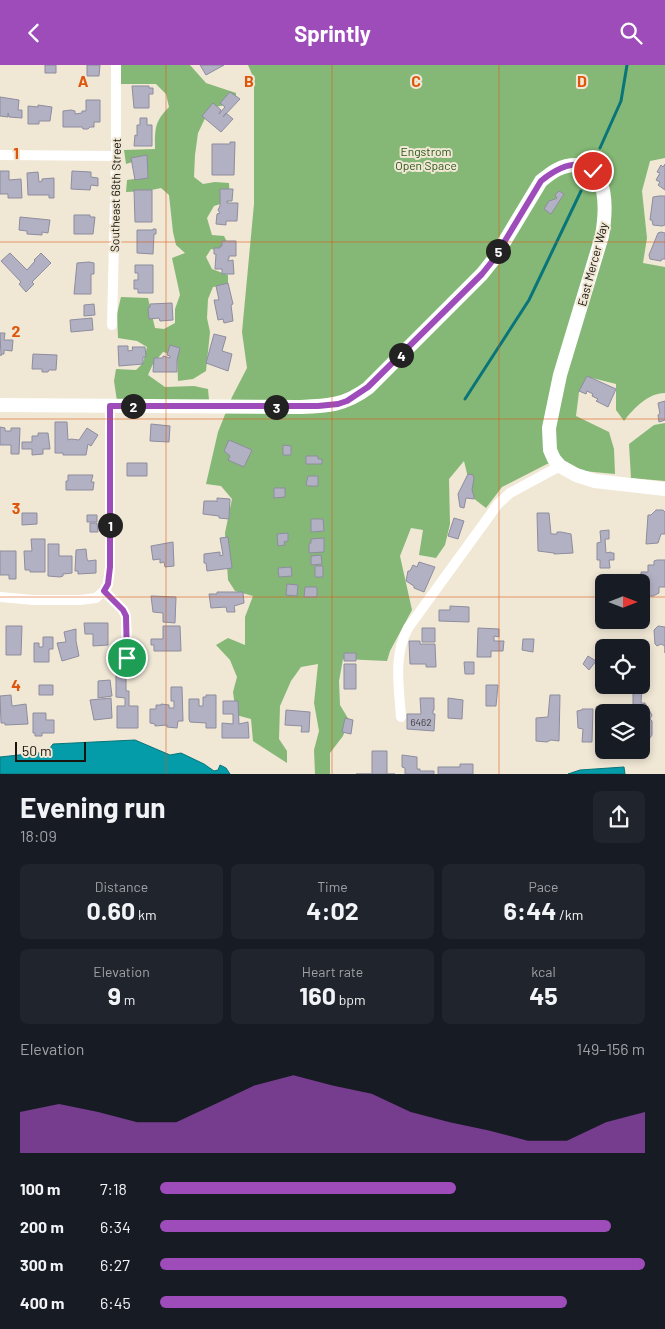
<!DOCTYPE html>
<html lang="en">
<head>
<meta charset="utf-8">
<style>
	body { margin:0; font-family:Barlow,sans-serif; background:#20242c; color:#f1f3f6; height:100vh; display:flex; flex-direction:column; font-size:19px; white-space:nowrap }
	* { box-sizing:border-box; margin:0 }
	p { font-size:16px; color:#9ea1a6 }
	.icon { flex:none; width:28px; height:28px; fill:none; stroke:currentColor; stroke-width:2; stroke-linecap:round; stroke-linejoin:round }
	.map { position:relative; height:709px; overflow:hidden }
	.drawer { display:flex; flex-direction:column; background:#171b24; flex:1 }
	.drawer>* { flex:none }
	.needle { width:32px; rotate:90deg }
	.fabs { position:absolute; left:595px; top:509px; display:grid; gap:10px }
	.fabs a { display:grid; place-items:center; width:55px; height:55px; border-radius:8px; background:#171b24; box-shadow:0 2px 8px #0003; font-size:25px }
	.scale { position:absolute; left:15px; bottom:12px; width:71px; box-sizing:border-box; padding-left:5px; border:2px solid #18150f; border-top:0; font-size:14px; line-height:18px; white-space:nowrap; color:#18150f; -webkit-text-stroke:4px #f0e7d5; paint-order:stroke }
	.pin { position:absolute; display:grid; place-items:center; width:42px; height:42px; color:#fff; margin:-21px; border:2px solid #fff; border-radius:50%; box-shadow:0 1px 5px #0007 }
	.km { position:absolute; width:25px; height:25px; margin:-12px; border-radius:50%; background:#222; color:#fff; font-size:14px; line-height:25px; text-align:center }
	.round { display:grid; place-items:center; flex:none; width:52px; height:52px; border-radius:8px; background:#20242c }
	.headline { display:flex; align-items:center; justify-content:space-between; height:85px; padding:0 20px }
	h1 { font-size:28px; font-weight:700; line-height:38px }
	.stats { display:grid; grid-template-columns:repeat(3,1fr); gap:8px; height:85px; padding:5px 20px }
	.stats div { display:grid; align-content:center; border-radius:8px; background:#20242c; text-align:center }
	.stats b { font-size:25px; font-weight:700 }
	.stats small { font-size:14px; font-weight:400 }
	.stats p { font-size:14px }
	.chart { height:140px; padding:10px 20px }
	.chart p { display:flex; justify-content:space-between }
	.chart svg { width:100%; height:90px; margin-top:5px; fill:#9f4cbb; opacity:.7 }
	ul { padding:0 20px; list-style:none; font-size:16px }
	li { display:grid; grid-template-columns:80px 60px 1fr; align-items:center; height:38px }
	li i { height:12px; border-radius:6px; background:#9f4cbb }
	header { display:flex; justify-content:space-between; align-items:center; height:65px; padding:0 20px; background:#9f4cbb; color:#fff; font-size:22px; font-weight:700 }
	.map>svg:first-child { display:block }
</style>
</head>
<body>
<header><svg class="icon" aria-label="back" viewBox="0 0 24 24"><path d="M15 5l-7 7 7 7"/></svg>Sprintly<svg class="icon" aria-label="search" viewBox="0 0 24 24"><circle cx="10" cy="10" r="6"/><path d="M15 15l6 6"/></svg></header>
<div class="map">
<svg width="665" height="709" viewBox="0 0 665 709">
	<rect width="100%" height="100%" fill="#f0e7d5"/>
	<!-- forest -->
	<path fill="#85b876" d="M120,0H190L206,18L236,28V38L210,43L198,68L195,90L194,112L203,119L215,117L229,118L230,136L214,141L207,153L212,170L224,171L229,181L225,187L211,184L206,192L212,204L228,210V220L213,222L208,234L207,253L210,267L206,306L193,314L178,316L177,291L163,287L153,299L148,310L165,322L194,321L208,324L209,335L117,336L114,316L116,304L136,305L143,298L147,282L137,276L118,273L117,249L121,232L148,233L155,263L164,264L175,258V244L180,230L172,193L185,188L176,180L173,167L169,130L161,123L147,126L126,127L127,115L141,113L139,95L126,99L124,85L155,84C155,65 154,57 169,42L166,29L156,19H120Z
		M248,0H665V93L650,96L642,126L647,173L643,198L665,202V328C648,328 634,343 624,356L616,345V319L592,313L579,327L576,351L609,367L614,384L615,409L583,406L563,395L547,399L502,422L486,443L473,433L464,396L449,414L450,459L445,480L436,493L419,490L423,465L411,463L400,491L412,545L390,586L387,596L343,594L339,616L340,640L349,655L343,671L330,688V709H315L314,685L319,666L314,638L318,599L301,602L291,616L280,641L279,674L287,686V698L253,676L251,654L236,650L233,627L237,612L230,595L216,580L228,573L245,580V552L253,531L235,526L228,515L225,468L232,434L221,421L206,419L218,367L232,332L247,303L242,267L254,139V14Z
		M665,358V416L631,413L629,379L654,360Z"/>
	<!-- water -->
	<path fill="#039ca8" stroke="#09747a" d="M135,675L170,690L181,688L204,699L214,706L218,705L220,700L226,703L230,709H0V692L47,687L53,679Z
		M624,702L625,709H568L580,705Z"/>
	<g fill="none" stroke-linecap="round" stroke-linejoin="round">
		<!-- stream -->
		<path stroke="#09747a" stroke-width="3" d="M600,83L621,36L627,0
			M465,334L529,235L581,126"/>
	</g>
	<!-- building -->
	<path fill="#b2b0c3" stroke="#8e8d9e" d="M45,0H56V8H45Z
		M87,0H100L99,11H87Z
		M200,0H224L206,10Z
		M132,21H149V23H153V29H149V43H134Z
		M230,27L240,34L223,52L226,48L233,54L221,67L202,51L213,38L221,45L219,49L225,42L220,38Z
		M0,32L19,35L18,45H22V53L9,52L8,48V52L0,51Z
		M86,35H100V57H94V62H90L88,64H83L82,62H63V46L71,45L75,46V49L82,48V46H86Z
		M38,40L52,42L50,56H39V59H28V41L38,42Z
		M140,53H147V60H152V81H134L135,70L137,71V60H140Z
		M230,77H235L234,110H212V79H230Z
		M147,90L148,113L135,115L131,93Z
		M665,99V125L658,120L660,117L656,115L660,108L657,107L661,100L663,102Z
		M0,106H9V115L21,114L22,133H8V129H0Z
		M72,106L91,107V112L98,113V121L91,120L90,125L71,124Z
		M38,107L39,117L42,116V114L54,113V133H49V130H28L27,108Z
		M220,124H233L232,136H227V138H238L237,156H226V160L216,159L217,149L220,148L218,145L220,141Z
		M134,125H152V157H135Z
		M559,126L564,129L551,149L544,144L549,136L555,134L557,133L555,130Z
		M659,131H665V160L662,161L653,160L652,155H650L653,132Z
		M74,150H90V152H95L93,169H74Z
		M20,152L50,155L48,168L42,167V170L27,169V166L19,165Z
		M153,164H156V169H154L153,189L137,188V165H153Z
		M661,167L665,168V194H662L661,196L650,194L649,190L658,168Z
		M222,176H236V191H229V194H228V196L233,195L234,209H222V204H215L216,189H214V183H220V181H222Z
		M10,188L27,205L35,196L34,195L41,188L51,198L32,217L34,219L26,227L19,219L21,217L1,196Z
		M89,197L94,198V209H91V229H74L77,198Z
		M135,200H153V228H138V224H134V215H138V208H135Z
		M228,218L233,239L231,240L233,256L224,258L223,254L218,255L214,235H219L216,221Z
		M172,238L173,255L160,256L159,253L149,254L148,243L150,242V239Z
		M94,239L95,250L84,251V240Z
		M92,253L93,265L71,267L70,255Z
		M0,268H5L4,275H13L12,286L4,285V289H1V291Z
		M214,269L226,272L222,286L232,289L228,306L206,298Z
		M170,280L180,283L177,295V307H153L154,293H163V291L170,293V291L167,290Z
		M118,281H128V286L133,285L132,282H145L146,292H143V299L119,301Z
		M33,289L57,290L56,305H49L48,307H42V304H32Z
		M587,311L616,324L608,342L596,336L598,334L592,331L593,329L587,326L586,329L579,326Z
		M665,336V355L659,357L658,350L660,349L658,338Z
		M55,357H67L68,375L71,374L79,375L87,363L98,370L91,381L88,379L86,390H63V388H55Z
		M151,359L170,361L169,377L150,376Z
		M0,362L5,363V366H11V363H20L19,389H11V380H0Z
		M38,368H48L50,384H43V389L32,390V384H22V377H32V371H38Z
		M229,375L252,385L244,402L228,395L230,391L224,386Z
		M283,380L291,381V390H283Z
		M306,391H318V394H322V399H306Z
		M127,398H147V411H127Z
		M468,409L473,410L474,413L472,425L474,431V434L466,433L464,443L460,442L458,429Z
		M68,410H93L91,417H94L93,425H66V416H68Z
		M308,411H318V421H308L306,419Z
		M274,423H285V432L274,433Z
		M217,433L230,434L229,454L219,453V451L203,449L204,436H216L217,437Z
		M656,445H663L665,447V469H661L658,478L646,479L648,450H651Z
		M22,448H37V459L22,460Z
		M537,448H549L551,469H557V467H561L571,469L573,488L554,489V488L538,486Z
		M87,450H97V457H87Z
		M454,453L464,456L458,474L448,471Z
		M311,454H323L324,466L311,467Z
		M90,458H97L98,467H90Z
		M609,465V474H605L606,488L611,487V488H614V495H609L610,503H600V495H597V478L601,477L600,466Z
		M288,468V476L284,477L285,480L278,481L277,469Z
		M228,472L232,503L207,506L206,498H204V489L220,487V491L223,490L220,473Z
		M324,473V487L309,488V479L311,478V474Z
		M31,474H45V507H30V505H25L24,486H32Z
		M173,477L174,501L165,502L164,497L160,498V494L153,495L151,481Z
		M48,479H59V491H72V508L63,509V511L60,512L48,511Z
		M86,484L87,494L88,496L96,495V508L78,509V506H75L76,485Z
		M0,486H16V514H9V510H0Z
		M321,490L322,499L311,500V491Z
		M657,495H665V522H659V528L653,531H641V507H648V500H654V496Z
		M419,497L435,502L424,527L414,523V521L406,516L408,506H410L413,500L417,502Z
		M315,501H323V512H315Z
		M291,502L292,511L279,512L278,503Z
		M287,519L298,520L297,531L286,530Z
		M305,522H317V532H304Z
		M217,527H243L244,538L234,541L235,547H227L226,542L211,543L209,529H217Z
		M151,531L176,532L175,558L163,557V548L153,547Z
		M450,541L469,542V557L439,556V545H450Z
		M84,558H108V580L93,581V569H85Z
		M6,561H22L21,590H6Z
		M163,561H180L181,586H154V580H151V574H163Z
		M658,561L665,562V588V581L661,579L657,581L655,579L654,565Z
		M422,563H435V577H422Z
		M478,563L499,564V572L494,571V576H504L503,586H491V592H477Z
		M76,564V576L79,591L62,596L57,578L66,577L64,567Z
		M43,572H53V584H49V597H34V578H39V582H43Z
		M523,574H534L533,587L522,585Z
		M409,576H420V579H435L436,602H426V599H410Z
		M598,578H612V582H614H604V599H598Z
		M344,588H356V596H344Z
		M588,591L596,596L589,605L583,599Z
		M464,597H474V609H465Z
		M344,599H356V624H344Z
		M116,603H126V626H129V641H138V663H117V641H125V633L116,632Z
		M110,615L112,631L98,633V616Z
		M39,620H53V630H39Z
		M486,620H498L496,641H486Z
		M171,622H182L183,656H178L177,663L167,662V660L155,661V659L150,658V644H156V640H161V639L169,640V643H174V636H171Z
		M633,623H642L641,638H645L652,650L650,654L652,656V670L650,673L641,671V648H633Z
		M11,630L12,641L26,639L28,659L5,660V658H1L0,631Z
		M206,630H216V663H206V658L190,657L189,654V634H199V641H203V632H206Z
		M550,630H560L559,676L551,675L547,677L536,676V653L548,652Z
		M111,633L112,653L94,655L90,635Z
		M420,633H434V645H433V649H435L434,666L407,664V649H421Z
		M448,633L463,635L462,654L448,653Z
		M223,636H238L239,659L248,657L249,673H222V658L233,659V649H223Z
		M596,642H607V648H604V684L597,678L599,676L596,673Z
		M582,644H593L592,677H582L583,664L578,663L577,646L582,645Z
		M286,645L310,647L309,667H301L302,661L285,660Z
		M33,648H46V655H54V668H42V671H35V668H33Z
		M345,653L353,655L351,669L342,667Z
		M372,686H387V709H395H356H372Z
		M402,690L417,692V704H420V706H434V709H405V703L402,702Z
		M460,699H473V709H438V702H460Z"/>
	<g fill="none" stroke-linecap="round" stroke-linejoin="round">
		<!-- street -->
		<path stroke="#fff" stroke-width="10" d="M0,90L116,91
			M112,260L116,91V0
			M110,341V502L108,519L104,526L123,545L126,551L127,593
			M0,532L33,535H80L96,533L104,526
			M401,652C399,622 393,591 408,563L498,439L510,428L560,401"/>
		<!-- secondary -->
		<path stroke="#fff" stroke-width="14" d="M0,340L298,342C326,341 344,341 368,323L482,209L494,194L541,116C552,107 561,100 576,100C610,101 606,147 602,171L560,310L549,363L550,385L554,394L560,401L576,410L595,416L665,424"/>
	</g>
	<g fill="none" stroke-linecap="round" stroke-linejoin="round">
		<!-- route casing -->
		<g stroke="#fff" stroke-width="10">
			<path id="route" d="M127,593L126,551L123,545L104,526L108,519L110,502V341H318L338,339L347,336L368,322L482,209L494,194L541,116C556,104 576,92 593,106"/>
		</g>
		<!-- route -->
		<use href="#route" stroke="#9f4cbb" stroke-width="6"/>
	</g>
	<!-- grid -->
	<path fill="none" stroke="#de560c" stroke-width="1" stroke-opacity="0.55" d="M166,0V709M332,0V709M499,0V709M0,177H665M0,354H665M0,532H604M641,532H665"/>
	<g text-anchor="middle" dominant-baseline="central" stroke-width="4" stroke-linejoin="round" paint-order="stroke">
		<!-- number labels -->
		<g font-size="10" fill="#3e3c3c">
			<text x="421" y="657">6462</text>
		</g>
		<!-- park labels -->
		<g font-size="12" fill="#285816" stroke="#f0e7d5">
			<text x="426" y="86">Engstrom<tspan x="426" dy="14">Open Space</tspan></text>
		</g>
		<!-- street labels -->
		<g font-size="12" fill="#18150f" stroke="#f0e7d5">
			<text transform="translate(115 130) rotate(-89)">Southeast 68th Street</text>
			<text transform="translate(592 199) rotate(-75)">East Mercer Way</text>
		</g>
	</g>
	<g font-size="16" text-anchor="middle" font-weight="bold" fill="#de560c" stroke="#f0e7d5" stroke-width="4" stroke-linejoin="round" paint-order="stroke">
		<text x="83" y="22">A</text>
		<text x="249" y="22">B</text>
		<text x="416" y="22">C</text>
		<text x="582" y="22">D</text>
		<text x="16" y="94">1</text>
		<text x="16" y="272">2</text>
		<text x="16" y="449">3</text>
		<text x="16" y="626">4</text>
	</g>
</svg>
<div class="fabs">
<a><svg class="needle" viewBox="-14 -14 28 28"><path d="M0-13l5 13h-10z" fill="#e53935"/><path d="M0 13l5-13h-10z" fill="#9ea1a6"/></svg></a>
<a><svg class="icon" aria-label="locate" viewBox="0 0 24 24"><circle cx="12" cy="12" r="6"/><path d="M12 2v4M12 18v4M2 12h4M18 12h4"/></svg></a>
<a><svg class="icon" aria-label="layers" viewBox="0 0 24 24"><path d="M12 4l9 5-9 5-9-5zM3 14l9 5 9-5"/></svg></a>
</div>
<div class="scale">50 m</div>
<div class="pin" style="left:127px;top:593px;background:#1e9e55"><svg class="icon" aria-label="arrive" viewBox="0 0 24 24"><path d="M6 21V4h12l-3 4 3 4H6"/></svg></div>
<div class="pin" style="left:593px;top:106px;background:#d93025"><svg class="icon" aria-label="check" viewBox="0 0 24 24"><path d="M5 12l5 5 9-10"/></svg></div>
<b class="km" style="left:110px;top:460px">1</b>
<b class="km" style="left:133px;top:341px">2</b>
<b class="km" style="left:276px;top:342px">3</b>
<b class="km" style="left:401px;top:290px">4</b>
<b class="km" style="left:498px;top:186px">5</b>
</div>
<section class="drawer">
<div class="headline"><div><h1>Evening run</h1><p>18:09</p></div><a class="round"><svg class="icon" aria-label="share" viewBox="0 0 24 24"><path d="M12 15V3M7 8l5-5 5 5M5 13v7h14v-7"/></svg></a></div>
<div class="stats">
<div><p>Distance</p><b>0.60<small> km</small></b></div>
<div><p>Time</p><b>4:02</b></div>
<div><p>Pace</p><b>6:44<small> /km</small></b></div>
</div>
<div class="stats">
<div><p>Elevation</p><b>9<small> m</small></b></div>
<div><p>Heart rate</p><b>160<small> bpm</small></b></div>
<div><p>kcal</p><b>45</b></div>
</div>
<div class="chart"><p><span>Elevation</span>149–156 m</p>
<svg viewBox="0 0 160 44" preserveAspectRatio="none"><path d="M0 44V24L10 20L20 24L30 29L40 29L50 20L60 11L70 6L80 11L90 15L100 24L110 29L120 33L130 38L140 38L150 29L160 24V44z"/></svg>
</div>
<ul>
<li><b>100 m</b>7:18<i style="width:61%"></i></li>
<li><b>200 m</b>6:34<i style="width:93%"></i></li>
<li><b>300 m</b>6:27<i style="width:100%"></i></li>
<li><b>400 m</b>6:45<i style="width:84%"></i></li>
</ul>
</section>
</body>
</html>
